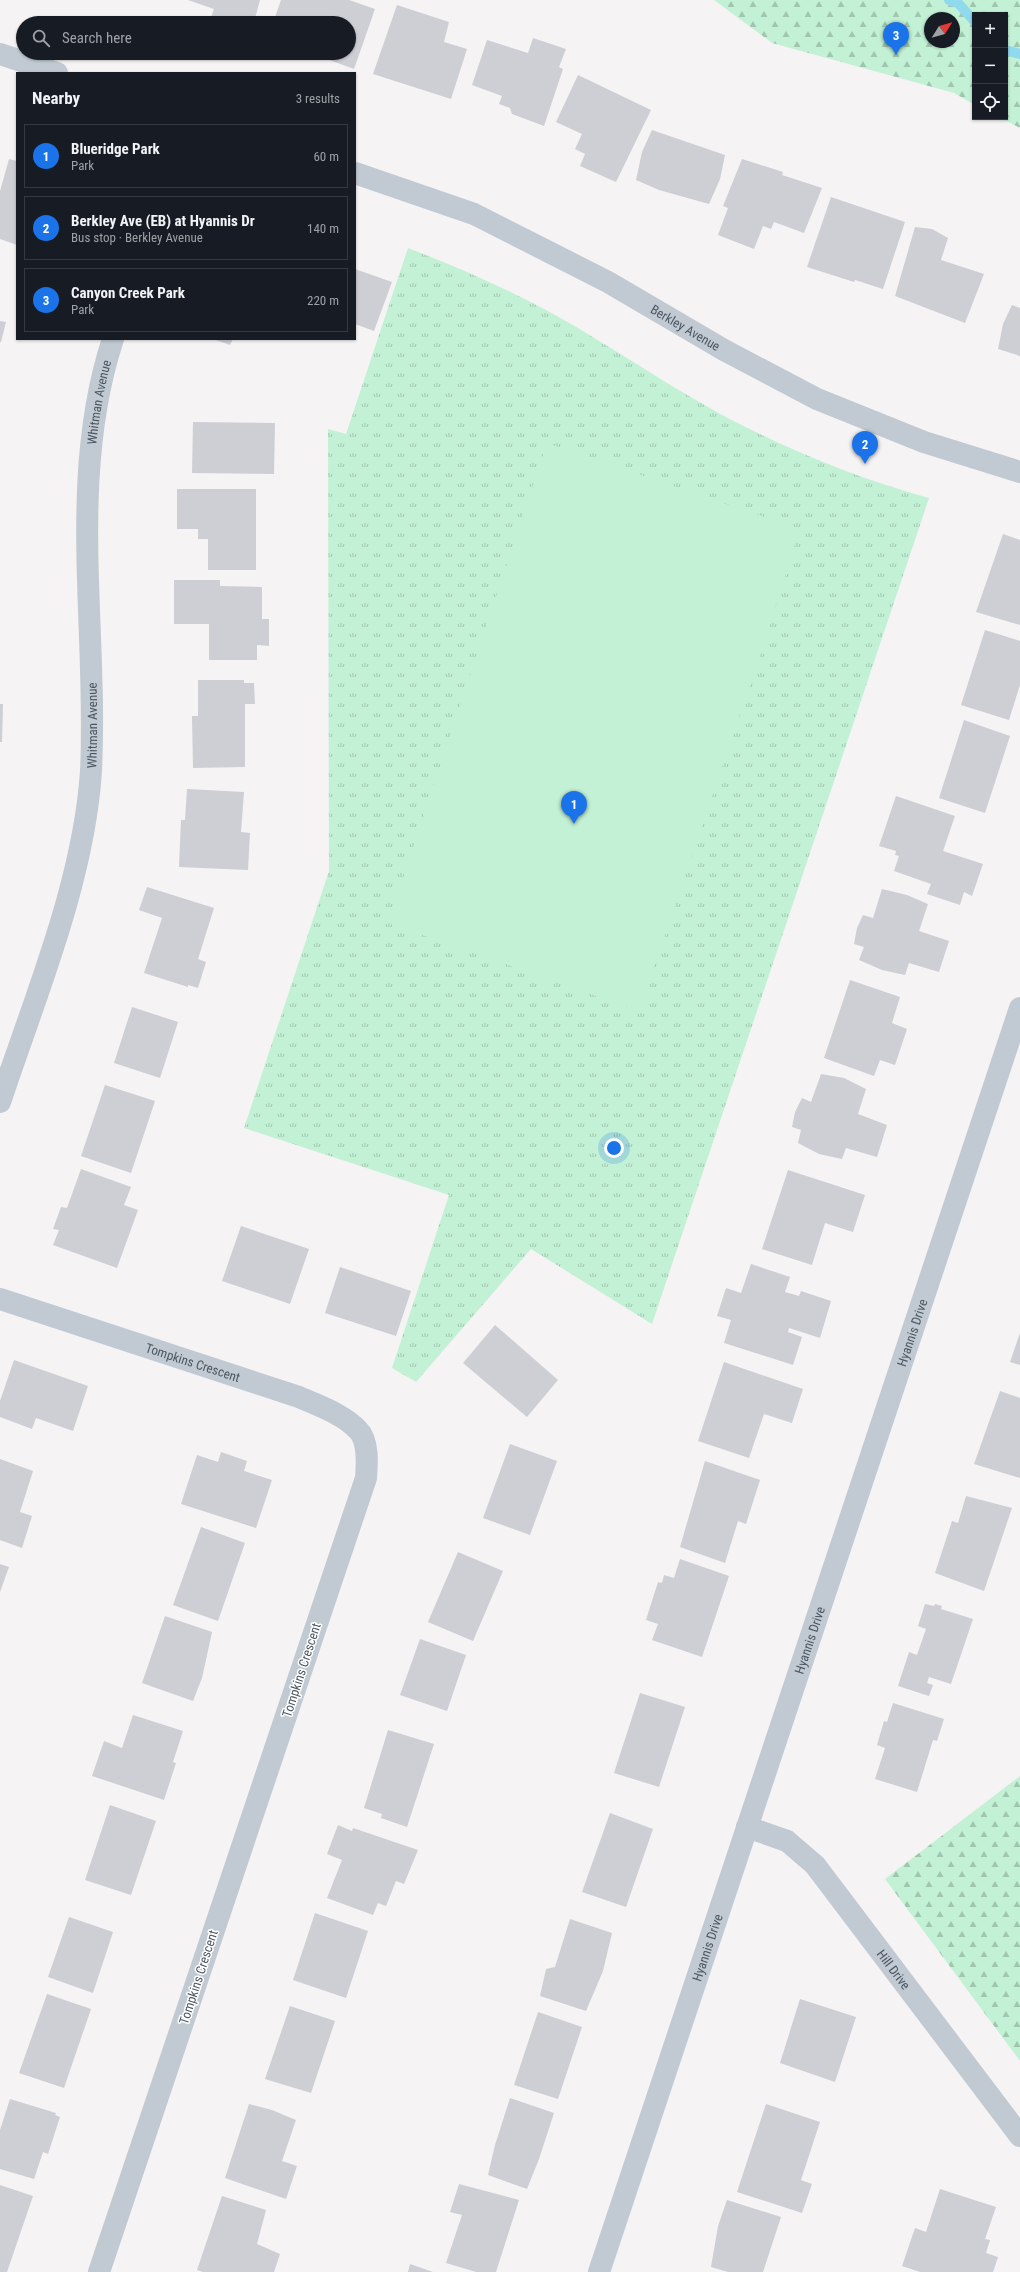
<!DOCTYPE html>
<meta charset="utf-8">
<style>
:root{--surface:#171b24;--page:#242831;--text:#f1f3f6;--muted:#9ea1a6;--line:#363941;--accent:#1a73e8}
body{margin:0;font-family:"Roboto Condensed",sans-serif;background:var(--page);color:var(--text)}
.controls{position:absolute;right:12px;top:12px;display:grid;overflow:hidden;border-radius:0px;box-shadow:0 1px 3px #0004}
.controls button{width:36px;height:36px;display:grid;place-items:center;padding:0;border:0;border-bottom:1px solid var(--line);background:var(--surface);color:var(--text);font:20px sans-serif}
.compass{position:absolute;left:924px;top:12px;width:36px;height:36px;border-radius:50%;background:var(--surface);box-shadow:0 1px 3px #0004;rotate:53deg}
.you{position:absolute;left:614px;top:1148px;width:14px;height:14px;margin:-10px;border:3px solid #fff;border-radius:50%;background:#1a73e8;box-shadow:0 0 0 6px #1a73e833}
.badge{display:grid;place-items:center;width:26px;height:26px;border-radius:50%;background:var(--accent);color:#fff;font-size:13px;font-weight:700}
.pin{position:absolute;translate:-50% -33px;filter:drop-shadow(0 1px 2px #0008)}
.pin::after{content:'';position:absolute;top:21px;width:14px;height:12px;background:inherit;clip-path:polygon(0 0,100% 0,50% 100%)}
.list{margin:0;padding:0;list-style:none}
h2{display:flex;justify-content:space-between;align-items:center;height:52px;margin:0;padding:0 16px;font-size:17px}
h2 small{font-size:13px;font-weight:400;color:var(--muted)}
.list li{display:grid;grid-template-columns:26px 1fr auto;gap:12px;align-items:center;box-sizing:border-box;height:64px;margin:0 8px 8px;padding:0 8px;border:1px solid var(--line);border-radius:0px}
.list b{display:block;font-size:15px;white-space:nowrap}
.list p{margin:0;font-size:13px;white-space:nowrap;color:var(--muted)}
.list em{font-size:13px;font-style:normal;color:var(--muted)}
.icon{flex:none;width:22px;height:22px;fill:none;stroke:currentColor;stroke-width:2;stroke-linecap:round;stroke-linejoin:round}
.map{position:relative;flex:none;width:1020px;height:2272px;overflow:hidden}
.search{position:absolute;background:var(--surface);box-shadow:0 1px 3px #0004;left:16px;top:16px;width:340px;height:44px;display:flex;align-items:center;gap:10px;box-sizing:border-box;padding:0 14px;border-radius:22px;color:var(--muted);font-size:15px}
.panel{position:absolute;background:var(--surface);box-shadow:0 1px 3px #0004;left:16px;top:72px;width:340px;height:268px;border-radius:0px}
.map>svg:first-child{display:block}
</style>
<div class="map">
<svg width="1020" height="2272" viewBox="0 0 1020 2272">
<defs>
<pattern id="grass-tufts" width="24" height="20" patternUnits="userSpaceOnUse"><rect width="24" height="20" fill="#c3f1d5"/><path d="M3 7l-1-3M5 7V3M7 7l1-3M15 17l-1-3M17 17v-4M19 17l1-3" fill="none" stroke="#a0c6b0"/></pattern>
<pattern id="forest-firs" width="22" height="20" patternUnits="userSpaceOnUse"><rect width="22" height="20" fill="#c3f1d5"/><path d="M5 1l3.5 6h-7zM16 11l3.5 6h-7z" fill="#a0c6b0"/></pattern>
</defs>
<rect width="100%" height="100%" fill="#f5f3f3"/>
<!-- grass -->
<path fill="url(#grass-tufts)" d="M408,248C455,266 501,286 546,310C618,349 685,399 760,434C814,460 871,482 929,498L652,1324L531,1249L416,1382L392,1368L449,1195L244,1128L329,871L328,429L346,434Z"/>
<!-- forest -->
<g fill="url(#forest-firs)" fill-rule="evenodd">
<path d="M714,0H1020V128L999,117H1005V15H975V105L954,93L772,43ZM930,18H954V42H930Z"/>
<path d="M1020,1776V2061L885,1879Z"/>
</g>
<!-- pitch -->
<path fill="#c3f1d5" d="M547,443L788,525L796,541L763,647L639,1011L388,923Z"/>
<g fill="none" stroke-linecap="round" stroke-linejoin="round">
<!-- stream -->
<g stroke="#90daee" stroke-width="10">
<path d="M949,0L958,3L975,22"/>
<path d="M1005,50L1020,54"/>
</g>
</g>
<!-- building -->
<g fill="#cdcfd5">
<path d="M188,0H260L254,22L250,21L249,23H209L214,9Z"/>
<path d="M281,0H349L375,9L354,69L324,58L326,53H349V23H273Z"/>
<path d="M397,5L449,22L444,42L467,49L451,99L373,74Z"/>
<path d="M533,38L566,49L559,67L563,69L544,126L512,114L510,108L499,104L502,96L472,85L487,40L528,53Z"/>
<path d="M578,75L651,110L616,182L580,166L585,154L575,149L582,134L556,122Z"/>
<path d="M652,130L725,155L720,179L709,204L659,190L636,180L642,152Z"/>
<path d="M9,159L17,161V245L0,239V191Z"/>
<path d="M742,159L783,172L782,175L822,188L804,233L774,222L771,229L763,226L754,249L718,235L728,208L723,206Z"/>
<path d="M831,197L905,222L883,289L855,280L854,282L807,267Z"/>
<path d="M915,227L932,229L948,238L941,260L984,274L965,323L895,296Z"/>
<path d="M355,269L392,282L374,331L355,324Z"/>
<path d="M1012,305L1020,308V356L998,349L1003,324Z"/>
<path d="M0,321L6,322L1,342H0Z"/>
<path d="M213,339H233L230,345Z"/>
<path d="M193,422L275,423L274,474L192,473Z"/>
<path d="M177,489H256V570H208V539H198V529H177Z"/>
<path d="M1003,534L1020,540V625L976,612Z"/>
<path d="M174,580H220V586L262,587V619H269V646L257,645V660H209V624H174Z"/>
<path d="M985,630L1020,641V685L1009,720L961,705Z"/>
<path d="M198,680H244V683H254L255,704H245V767L193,768L192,716H198Z"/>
<path d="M0,704H3L2,742H0Z"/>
<path d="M964,720L1010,736L985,813L939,798Z"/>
<path d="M187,789L244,792L241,832L250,833L248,870L179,867L181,820H185Z"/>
<path d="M896,796L955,816L943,851L983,864L972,896L964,892L960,905L927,894L931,884L894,871L899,856L895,855L896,851L879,846Z"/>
<path d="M147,887L214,908L198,959L206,962L198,988L188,985V987L144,973L162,918L139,910Z"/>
<path d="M882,889L907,895L928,904L919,931L949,941L939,972L909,963L905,975L882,970L859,960L864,947L854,944L857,928L863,915L873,918Z"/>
<path d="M850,980L900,997L892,1023L907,1029L895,1065L880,1060L874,1076L824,1058Z"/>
<path d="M132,1007L178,1022L160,1078L114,1063Z"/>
<path d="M821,1074L844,1078L866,1089L858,1114L887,1125L877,1157L846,1148L842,1159L819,1154L798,1143L801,1130L792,1127L795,1112L802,1098L811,1102Z"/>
<path d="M105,1085L155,1101L131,1173L81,1156Z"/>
<path d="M81,1169L131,1187L124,1205L138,1210L117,1268L53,1245L59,1230L53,1229L61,1207L67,1208Z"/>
<path d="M788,1170L865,1195L853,1232L825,1223L812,1265L762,1249Z"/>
<path d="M241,1226L309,1249L290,1304L222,1281Z"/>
<path d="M751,1264L790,1277L785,1292L799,1296L801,1291L831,1301L820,1338L789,1328L788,1332L802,1337L793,1365L724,1343L731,1320L717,1316L726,1288L741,1293Z"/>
<path d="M340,1267L411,1291L396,1336L325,1313Z"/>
<path d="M495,1325L558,1380L527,1417L463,1363Z"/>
<path d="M1020,1333V1365L1010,1362Z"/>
<path d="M14,1360L88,1386L73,1431L36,1418L32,1429L0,1417V1401Z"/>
<path d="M724,1362L803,1389L792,1423L764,1414L749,1458L698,1441Z"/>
<path d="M1000,1391L1020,1398V1478L974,1464Z"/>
<path d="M510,1444L557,1461L530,1535L483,1518Z"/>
<path d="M221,1452L247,1461L244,1471L272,1480L256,1528L181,1504L197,1455L218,1462Z"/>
<path d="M0,1459L33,1471L20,1512L32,1516L22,1548L0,1540Z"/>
<path d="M705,1461L760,1480L746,1524L738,1521L725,1563L680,1547Z"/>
<path d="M966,1496L1012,1508L984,1591L935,1573L952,1521L958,1523Z"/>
<path d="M201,1527L245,1543L218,1621L173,1605Z"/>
<path d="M458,1552L503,1571L473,1641L428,1622Z"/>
<path d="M680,1559L729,1576L702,1657L652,1640L658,1624L646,1620L658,1582L662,1583L664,1575L674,1578Z"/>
<path d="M0,1564L9,1567L0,1592Z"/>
<path d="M925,1604L934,1606L935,1604L942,1606L941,1609L973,1619L951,1684L929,1677L927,1683L933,1685L929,1696L898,1686L909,1652L917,1655L926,1629L918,1626Z"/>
<path d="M165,1616L212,1632L202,1678L193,1701L142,1683Z"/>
<path d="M420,1639L466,1655L447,1711L400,1695Z"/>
<path d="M640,1693L685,1707L659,1787L614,1773Z"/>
<path d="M893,1703L944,1719L937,1741L933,1740L917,1792L875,1779L885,1748L877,1745L884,1721L887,1722Z"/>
<path d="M133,1715L183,1731L173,1762L176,1763L164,1800L92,1776L104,1741L122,1748Z"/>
<path d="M388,1730L434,1744L407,1827L381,1818L382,1814L364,1808Z"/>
<path d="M110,1805L156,1821L131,1895L85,1880Z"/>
<path d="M610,1813L653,1829L626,1907L582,1892Z"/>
<path d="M338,1825L352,1831L353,1828L418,1850L404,1884L396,1881L386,1906L378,1903L373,1915L327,1898L342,1860L327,1854Z"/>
<path d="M315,1913L368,1931L346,1998L293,1980Z"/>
<path d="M69,1917L113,1932L93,1993L48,1977Z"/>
<path d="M570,1919L612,1933L603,1971L586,2011L540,1996L546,1969L555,1967Z"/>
<path d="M47,1994L91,2009L64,2088L19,2073Z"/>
<path d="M800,1999L856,2017L835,2082L780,2063Z"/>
<path d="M290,2006L335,2021L311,2093L265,2079Z"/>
<path d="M538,2012L582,2027L558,2099L514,2085Z"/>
<path d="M510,2098L554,2113L539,2159L527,2189L488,2175L495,2145Z"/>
<path d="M10,2099L56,2113L55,2115L60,2117L48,2154L43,2152L34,2179L0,2169V2130Z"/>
<path d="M249,2104L272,2110L296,2120L282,2161L297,2166L286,2199L225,2178Z"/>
<path d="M766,2104L820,2122L801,2180L812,2184L802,2213L737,2192Z"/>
<path d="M459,2184L519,2200L496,2272H476L446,2263L462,2215L450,2212Z"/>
<path d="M0,2185L33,2196L7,2272H0Z"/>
<path d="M940,2189L996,2207L985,2239L990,2240L986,2253L998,2257L993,2272H920L902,2266L915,2228L926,2232Z"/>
<path d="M222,2196L266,2210L257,2244L280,2254L274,2272H203L197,2270Z"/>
<path d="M727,2200L781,2217L763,2272H728L711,2267L718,2226Z"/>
<path d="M410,2264L433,2272H408Z"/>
</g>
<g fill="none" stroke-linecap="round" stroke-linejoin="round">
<!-- minor -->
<g stroke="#c1cad2" stroke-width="22">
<path d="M0,54L57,73"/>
<path id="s1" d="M355,173L474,214L608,282L724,350L817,399L924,442L1020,472"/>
<path id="s2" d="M0,1102C35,997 84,881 91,771C98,628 67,478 113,339"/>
<path id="s3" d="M0,1299L299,1397C319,1406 343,1414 358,1430C369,1441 367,1465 366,1478L99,2272"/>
<path id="s4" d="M747,1827L787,1841L815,1865L1020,2136"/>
<path id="s5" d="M599,2272L1020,1008"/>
</g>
</g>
<g text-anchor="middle" stroke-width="3" stroke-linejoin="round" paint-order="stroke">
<!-- street labels -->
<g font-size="13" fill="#4a5661" stroke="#fff">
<text dy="5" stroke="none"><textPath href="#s1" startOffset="366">Berkley Avenue</textPath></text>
<text dy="5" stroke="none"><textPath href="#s2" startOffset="714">Whitman Avenue</textPath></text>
<text dy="5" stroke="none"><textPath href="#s2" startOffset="390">Whitman Avenue</textPath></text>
<text dy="5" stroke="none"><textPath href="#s5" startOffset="990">Hyannis Drive</textPath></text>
<text dy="5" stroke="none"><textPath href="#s3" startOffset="203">Tompkins Crescent</textPath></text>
<text dy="5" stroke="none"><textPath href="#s5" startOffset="666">Hyannis Drive</textPath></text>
<text transform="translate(301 1670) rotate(-72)" y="5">Tompkins Crescent</text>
<text dy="5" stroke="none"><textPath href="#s5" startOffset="342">Hyannis Drive</textPath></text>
<text dy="5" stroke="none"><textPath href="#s4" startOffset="210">Hill Drive</textPath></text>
<text transform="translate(198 1977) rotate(-72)" y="5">Tompkins Crescent</text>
</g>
</g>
</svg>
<div class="controls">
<button>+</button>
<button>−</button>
<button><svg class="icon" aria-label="locate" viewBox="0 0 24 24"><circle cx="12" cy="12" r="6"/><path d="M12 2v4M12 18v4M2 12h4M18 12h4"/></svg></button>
</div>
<svg class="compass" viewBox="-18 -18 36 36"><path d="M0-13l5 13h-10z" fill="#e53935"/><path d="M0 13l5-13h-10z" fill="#9ea1a6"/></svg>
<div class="you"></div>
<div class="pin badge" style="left:574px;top:824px">1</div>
<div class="pin badge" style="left:865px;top:464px">2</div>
<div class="pin badge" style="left:896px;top:55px">3</div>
<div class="search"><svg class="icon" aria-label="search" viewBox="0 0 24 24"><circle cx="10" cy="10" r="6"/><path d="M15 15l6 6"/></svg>Search here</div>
<section class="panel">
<h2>Nearby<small>3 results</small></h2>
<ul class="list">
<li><span class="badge">1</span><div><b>Blueridge Park</b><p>Park</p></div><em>60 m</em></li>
<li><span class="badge">2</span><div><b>Berkley Ave (EB) at Hyannis Dr</b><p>Bus stop · Berkley Avenue</p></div><em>140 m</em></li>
<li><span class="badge">3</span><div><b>Canyon Creek Park</b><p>Park</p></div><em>220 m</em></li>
</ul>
</section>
</div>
